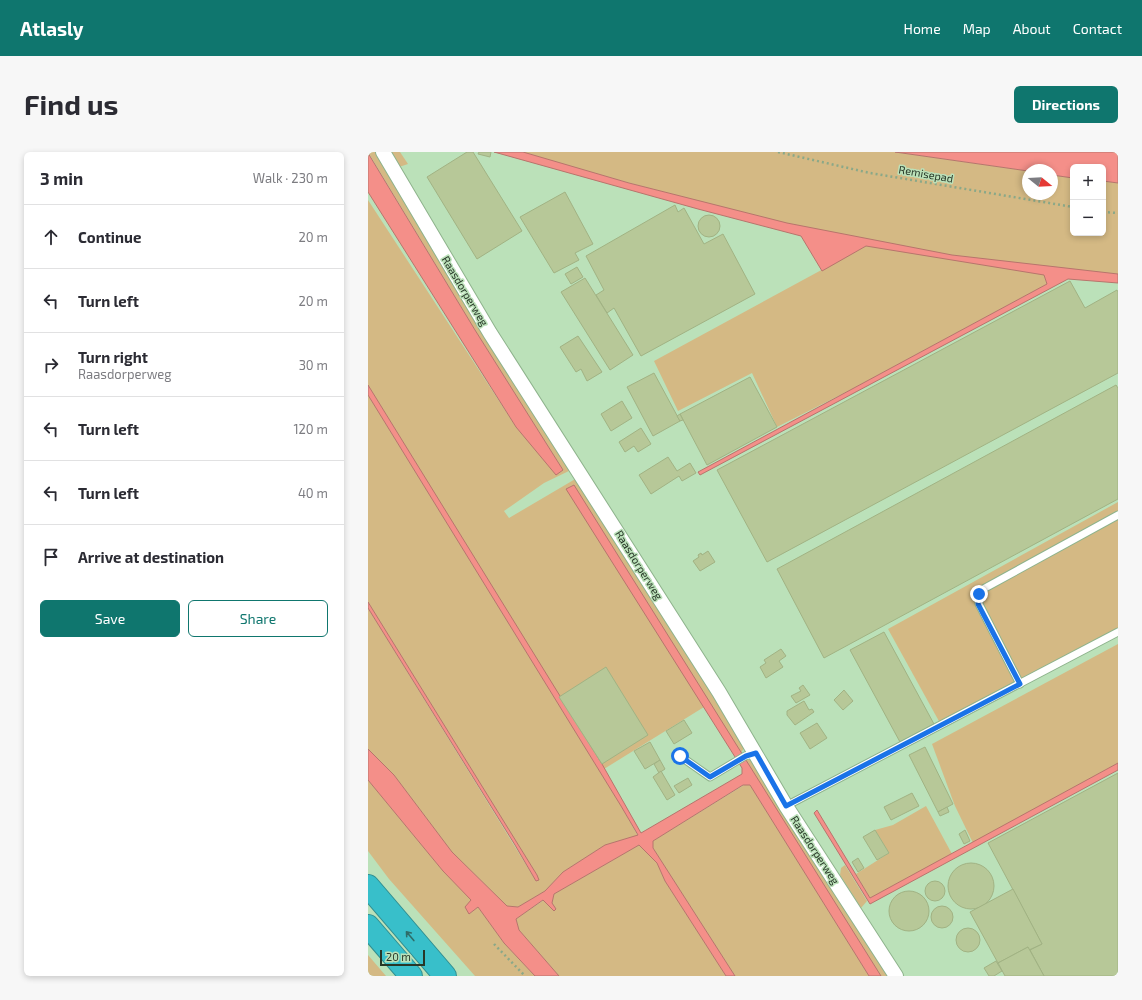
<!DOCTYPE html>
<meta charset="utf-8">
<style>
:root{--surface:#fff;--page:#f7f7f7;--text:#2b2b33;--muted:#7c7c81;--line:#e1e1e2;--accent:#0f766e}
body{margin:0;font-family:"Exo 2",sans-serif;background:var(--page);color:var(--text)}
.controls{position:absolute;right:12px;top:12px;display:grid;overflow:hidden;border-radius:6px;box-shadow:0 2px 6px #0003}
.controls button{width:36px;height:36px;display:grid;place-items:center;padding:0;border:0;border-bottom:1px solid var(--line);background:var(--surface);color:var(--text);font:20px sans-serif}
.compass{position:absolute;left:654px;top:12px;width:36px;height:36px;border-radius:50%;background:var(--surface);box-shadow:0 2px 6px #0003;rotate:108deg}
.scale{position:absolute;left:12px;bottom:10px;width:45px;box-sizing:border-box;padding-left:4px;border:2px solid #283728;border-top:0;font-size:11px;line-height:14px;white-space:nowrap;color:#283728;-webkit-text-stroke:3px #bbe1b9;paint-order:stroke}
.stop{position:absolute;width:12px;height:12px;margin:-9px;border:3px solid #1a73e8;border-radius:50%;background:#fff}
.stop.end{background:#1a73e8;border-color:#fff;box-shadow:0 1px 4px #0008}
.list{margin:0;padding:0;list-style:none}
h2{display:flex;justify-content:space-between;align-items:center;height:52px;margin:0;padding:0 16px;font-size:17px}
h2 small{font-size:13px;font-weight:400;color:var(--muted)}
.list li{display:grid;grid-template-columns:26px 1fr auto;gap:12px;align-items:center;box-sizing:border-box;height:64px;padding:0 16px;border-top:1px solid var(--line)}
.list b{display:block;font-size:15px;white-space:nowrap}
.list p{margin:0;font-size:13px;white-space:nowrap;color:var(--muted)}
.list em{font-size:13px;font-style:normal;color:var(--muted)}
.actions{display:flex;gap:8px;padding:12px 16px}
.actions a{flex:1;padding:9px 0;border:1px solid var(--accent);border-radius:6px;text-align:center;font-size:14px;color:var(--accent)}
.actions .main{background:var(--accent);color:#fff}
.icon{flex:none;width:22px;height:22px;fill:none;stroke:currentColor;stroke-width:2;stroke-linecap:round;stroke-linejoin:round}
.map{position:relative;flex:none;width:750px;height:824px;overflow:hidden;border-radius:6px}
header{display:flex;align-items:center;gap:24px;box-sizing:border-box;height:56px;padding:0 20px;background:var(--accent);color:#fff}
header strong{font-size:19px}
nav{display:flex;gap:22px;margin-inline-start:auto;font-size:14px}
.intro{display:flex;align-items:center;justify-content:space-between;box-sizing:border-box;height:96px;padding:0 24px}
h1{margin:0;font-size:28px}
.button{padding:10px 18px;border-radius:6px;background:var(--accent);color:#fff;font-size:14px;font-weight:700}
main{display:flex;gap:24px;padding:0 24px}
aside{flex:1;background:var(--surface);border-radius:6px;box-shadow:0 2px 6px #0003}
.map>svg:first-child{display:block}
</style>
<header>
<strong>Atlasly</strong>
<nav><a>Home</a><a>Map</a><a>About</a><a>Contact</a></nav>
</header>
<div class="intro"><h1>Find us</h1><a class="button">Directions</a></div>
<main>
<aside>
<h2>3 min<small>Walk · 230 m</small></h2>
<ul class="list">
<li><svg class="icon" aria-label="ahead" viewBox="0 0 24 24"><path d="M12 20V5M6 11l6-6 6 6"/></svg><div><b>Continue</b></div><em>20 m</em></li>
<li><svg class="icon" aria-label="left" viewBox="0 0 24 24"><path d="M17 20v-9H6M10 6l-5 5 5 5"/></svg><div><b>Turn left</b></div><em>20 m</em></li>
<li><svg class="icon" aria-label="right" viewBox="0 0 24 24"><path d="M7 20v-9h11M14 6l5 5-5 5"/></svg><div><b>Turn right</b><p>Raasdorperweg</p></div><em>30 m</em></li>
<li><svg class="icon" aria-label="left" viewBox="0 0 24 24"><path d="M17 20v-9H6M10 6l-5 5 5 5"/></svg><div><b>Turn left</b></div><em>120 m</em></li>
<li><svg class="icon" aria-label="left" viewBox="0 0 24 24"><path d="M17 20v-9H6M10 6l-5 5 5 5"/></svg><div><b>Turn left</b></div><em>40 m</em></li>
<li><svg class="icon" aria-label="arrive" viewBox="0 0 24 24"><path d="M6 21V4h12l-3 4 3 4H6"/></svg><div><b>Arrive at destination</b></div></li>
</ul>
<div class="actions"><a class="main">Save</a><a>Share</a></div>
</aside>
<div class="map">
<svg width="750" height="824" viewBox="0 0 750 824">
<rect width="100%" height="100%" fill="#bbe1b9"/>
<!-- green -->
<g fill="#d4b984">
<path d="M0,0H9L205,317L176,331L136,359L141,366L209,326L377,594L373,601L206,334L199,337L336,555L236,617L0,233V48L148,275L161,290L195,318L107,178Z"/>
<path d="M21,0H32L40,12L31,15Z"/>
<path d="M147,0H527L660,19V42H684V23L705,26V81H735V29L750,31V123H676L679,132L484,237L409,275L384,221L310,259L286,209L505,90L439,79Z"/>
<path d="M0,243L253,654L270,684L237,693L195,720L177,739L150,755L139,754L84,700L26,623L0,597V456L168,729L169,723L0,450Z"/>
<path d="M750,350V476L572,571L520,477Z"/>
<path d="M750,492V611L605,691L587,654L564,592Z"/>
<path d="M377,608H386L520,824H513Z"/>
<path d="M0,628L75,719L104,748L101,762L110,755L136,791L167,824H107L21,727L0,699Z"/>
<path d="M376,633H382L501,824H367L285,696V689Z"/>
<path d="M558,654L584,702L502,746L488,722L521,701L507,678L525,673Z"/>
<path d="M271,693L289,711L297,729L358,824H191L151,778L148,767L176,748L186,759L188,757L184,751L186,742Z"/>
<path d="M477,713L499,749L493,756L472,723L473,716Z"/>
<path d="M0,803L18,824H0Z"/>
</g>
<!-- water -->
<g fill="#f48f89" stroke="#b7756c">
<path d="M126,0H155L261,31L419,71L584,103L750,122V131L700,127L332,323L330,320L679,132L676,123L498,94L454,119L433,84L330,57Z"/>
<path d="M527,0H750V31L735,29V15H705V26L684,23V18L660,19Z"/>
<path d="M0,1L107,178L195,318L188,323L148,275L0,40Z"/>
<path d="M0,233L234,612L273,681L374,622V616L198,337L206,333L513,824H501L382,633H375L285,689V696L367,824H358L297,729L289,711L271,693L186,742L184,751L188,757L186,759L175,748L148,767L151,778L191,824H167L136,791L110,755L101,762L97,755L103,748L75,719L0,628V597L26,623L84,700L139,754L150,755L177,739L195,720L237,693L270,683L253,654L0,243Z"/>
<path d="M0,450L169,723L171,728L168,729L147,693L0,456Z"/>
<path d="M750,611V618L502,752L446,661L449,658L502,746Z"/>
</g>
<!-- building -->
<g fill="#b7c898" stroke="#a1b283">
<path d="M99,0H105L154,79L109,107L59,25Z"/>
<path d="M111,0H123L122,5L110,2Z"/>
<path d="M197,40L225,92L207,101L211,108L186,121L152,65Z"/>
<path d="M307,53L310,60L316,56L336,92L355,82L387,142L273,204L246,156L239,161L228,143L236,138L218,104Z"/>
<circle cx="341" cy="74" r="11"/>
<path d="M209,115L215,125L203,132L197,122Z"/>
<path d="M217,126L265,203L242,218L193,140Z"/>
<path d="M702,129L717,156L749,138L750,140V221L399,410L349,318Z"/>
<path d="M210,184L234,220L219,229L213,217L208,220L192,195Z"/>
<path d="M286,221L312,269L285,284L259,235Z"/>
<path d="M382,225L409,275L339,313L312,262Z"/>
<path d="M748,233L750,236V347L456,506L409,417Z"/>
<path d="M254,249L264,266L243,279L233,262Z"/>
<path d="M312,262L315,268L312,269L309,264Z"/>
<path d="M273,276L283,292L270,300L266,294L257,300L251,290Z"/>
<path d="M300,305L309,319L322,311L328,321L314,329L311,324L283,342L271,323Z"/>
<path d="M340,399L347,410L332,419L325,409L331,405L330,403L333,401L334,403Z"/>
<path d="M516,480L566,572L532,590L482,498Z"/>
<path d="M413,497L418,504L411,509L415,515L398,526L392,515L398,511L396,508Z"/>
<path d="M238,515L280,583L234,612L191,545Z"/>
<path d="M435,533L442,543L428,551L423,544L433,539L431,536Z"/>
<path d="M476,538L485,549L475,558L466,548Z"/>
<path d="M436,549L441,558L444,557L446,560L427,573L419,563V559Z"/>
<path d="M316,568L324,581L306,592L298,579Z"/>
<path d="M449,571L459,586L442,597L432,581Z"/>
<path d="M282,590L292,608L277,617L266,599Z"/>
<path d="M557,595L585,652L570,660L541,603Z"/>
<path d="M292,608L297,617L291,621L286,612Z"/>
<path d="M293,619L307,643L299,648L285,625Z"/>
<path d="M750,621V824H676L662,798L674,792L620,691Z"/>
<path d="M320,626L324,633L311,641L306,634Z"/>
<path d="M544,641L551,654L523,668L516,655Z"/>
<path d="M579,655L581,660L572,664L570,660Z"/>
<path d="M507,678L521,701L509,708L495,685Z"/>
<path d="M597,678L602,689L596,692L591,682Z"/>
<path d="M490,706L496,716L490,720L484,710Z"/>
<circle cx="603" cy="734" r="23"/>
<circle cx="567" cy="739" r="10"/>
<path d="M645,737L674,792L661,798L660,795L630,811L602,760Z"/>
<circle cx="541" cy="759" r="20"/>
<circle cx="574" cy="765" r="11"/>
<circle cx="600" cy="788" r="12"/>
<path d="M660,795L676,824H637L630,811Z"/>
<path d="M628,809L634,819L626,824H621L616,816Z"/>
</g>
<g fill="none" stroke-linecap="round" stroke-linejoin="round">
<defs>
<g id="service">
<path d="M652,532L611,452V442L617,436L750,363"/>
<path d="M312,604L342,625L377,604L388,601"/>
<path d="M418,654L750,480"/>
</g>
<path id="minor" d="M15,0L122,181L351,540L418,654L528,824"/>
<g id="motorway">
<path d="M0,734L77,824"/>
<path d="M0,774L43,824"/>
</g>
</defs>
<!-- service casing -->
<use href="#service" stroke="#8eb38c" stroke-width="9"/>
<!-- minor casing -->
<use href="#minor" stroke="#8eb38c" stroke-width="16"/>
<!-- motorway casing -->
<use href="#motorway" stroke="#328f91" stroke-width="24"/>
<!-- path -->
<g stroke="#8aa888" stroke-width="2.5" stroke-dasharray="2 3" stroke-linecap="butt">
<path d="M410,0L502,21L705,55"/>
<path d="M735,60L750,61"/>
<path d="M126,792L157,824"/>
</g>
<!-- service -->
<use href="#service" stroke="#fff" stroke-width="7"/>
<!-- minor -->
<use href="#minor" stroke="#fff" stroke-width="14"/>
<!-- motorway -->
<use href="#motorway" stroke="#38bfca" stroke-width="22"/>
</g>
<!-- one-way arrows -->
<defs><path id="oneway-shaft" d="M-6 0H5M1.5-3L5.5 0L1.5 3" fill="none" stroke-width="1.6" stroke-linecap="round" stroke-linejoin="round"/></defs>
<use stroke="#2e6d69" href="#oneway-shaft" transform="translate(42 784) rotate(-130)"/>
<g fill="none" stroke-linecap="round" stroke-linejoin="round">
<!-- route -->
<path stroke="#1a73e8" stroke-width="5" d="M312,604L342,625L378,604L388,601L418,654L652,532L610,452L611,442"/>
</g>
<g text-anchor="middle" stroke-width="3" stroke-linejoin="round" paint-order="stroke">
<!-- street labels -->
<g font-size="11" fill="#283728" stroke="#bbe1b9">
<text transform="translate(558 22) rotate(10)" y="4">Remisepad</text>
<text transform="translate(97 139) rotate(59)" y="4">Raasdorperweg</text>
<text transform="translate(271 413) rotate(58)" y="4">Raasdorperweg</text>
<text transform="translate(447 698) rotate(57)" y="4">Raasdorperweg</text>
</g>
</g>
</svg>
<div class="controls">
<button>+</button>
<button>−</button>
</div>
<svg class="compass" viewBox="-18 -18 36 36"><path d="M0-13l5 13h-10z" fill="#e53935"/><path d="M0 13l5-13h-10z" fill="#7c7c81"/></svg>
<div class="scale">20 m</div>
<div class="stop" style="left:312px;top:604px"></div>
<div class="stop end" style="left:611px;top:442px"></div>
</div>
</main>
